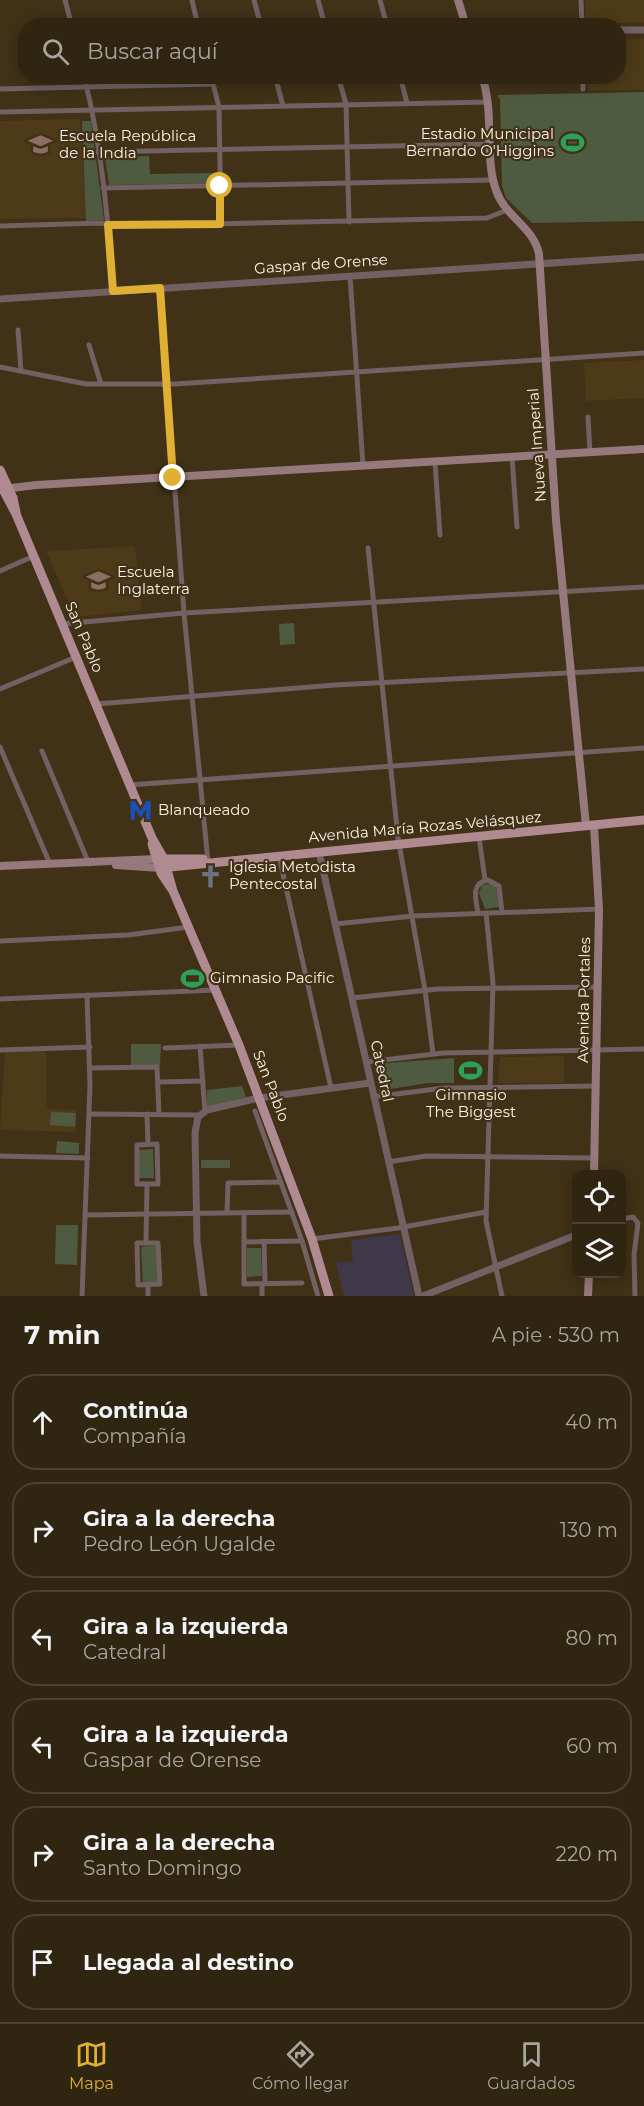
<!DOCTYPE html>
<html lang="es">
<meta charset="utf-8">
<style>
:root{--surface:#302511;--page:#3c311f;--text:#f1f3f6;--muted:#a8a59f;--line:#4b4231;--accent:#dfb034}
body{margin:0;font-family:Montserrat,sans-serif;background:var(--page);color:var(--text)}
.controls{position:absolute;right:18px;bottom:18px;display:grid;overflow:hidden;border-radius:12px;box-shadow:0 3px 15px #0003}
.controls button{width:54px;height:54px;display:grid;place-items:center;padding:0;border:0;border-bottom:2px solid var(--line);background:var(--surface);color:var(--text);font:30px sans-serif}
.stop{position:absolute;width:18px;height:18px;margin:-14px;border:4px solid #dfb034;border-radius:50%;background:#fff}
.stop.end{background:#dfb034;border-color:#fff;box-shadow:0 2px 6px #0008}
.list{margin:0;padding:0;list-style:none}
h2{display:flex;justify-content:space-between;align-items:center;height:78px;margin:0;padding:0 24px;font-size:26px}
h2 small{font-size:20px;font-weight:400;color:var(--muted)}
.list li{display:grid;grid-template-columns:39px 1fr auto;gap:18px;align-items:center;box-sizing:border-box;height:96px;margin:0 12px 12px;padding:0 12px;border:2px solid var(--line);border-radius:24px}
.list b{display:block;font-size:22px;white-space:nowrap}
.list p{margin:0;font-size:20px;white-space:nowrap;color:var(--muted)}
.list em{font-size:20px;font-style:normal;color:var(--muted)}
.icon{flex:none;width:33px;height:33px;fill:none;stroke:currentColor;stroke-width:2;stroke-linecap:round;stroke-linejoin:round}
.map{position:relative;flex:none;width:644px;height:1296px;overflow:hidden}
.search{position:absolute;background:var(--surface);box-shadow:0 3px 15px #0003;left:18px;right:18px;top:18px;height:66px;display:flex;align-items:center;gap:15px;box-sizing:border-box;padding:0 21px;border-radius:24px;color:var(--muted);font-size:22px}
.sheet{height:726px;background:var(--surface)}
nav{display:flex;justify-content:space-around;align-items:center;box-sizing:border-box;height:84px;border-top:2px solid var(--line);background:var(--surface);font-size:16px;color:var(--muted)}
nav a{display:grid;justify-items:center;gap:3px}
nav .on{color:var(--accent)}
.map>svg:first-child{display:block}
</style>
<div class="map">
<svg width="644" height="1296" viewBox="0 0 644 1296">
<rect width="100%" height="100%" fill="#403117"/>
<!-- commercial -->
<path fill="#3f3848" d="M398,1234L400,1235L414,1296H344L336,1263L353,1261L351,1240Z"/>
<!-- built -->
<g fill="#4d3a19">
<path d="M586,0H644V22L586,24Z"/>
<path d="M619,39H644V90L588,91V77L618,76Z"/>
<path d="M80,119L86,218L0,219V121Z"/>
<path d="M644,360V398L586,401L584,363Z"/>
<path d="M135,546L142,610L75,617L46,551Z"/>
<path d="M46,1051L47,1109L76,1110V1132L0,1130L5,1052Z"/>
<path d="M564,1056V1083H499L498,1081L500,1057Z"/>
</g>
<!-- green -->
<g fill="#4f5b41">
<path d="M644,92V221L532,223L506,198L502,186L500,99L497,95Z"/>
<path d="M82,121H91L104,220L86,221Z"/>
<path d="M149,156L150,174L214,173L215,183L109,185L105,157Z"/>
<path d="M294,623L295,644L280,645L279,624Z"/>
<path d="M492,883L497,889L499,907L485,909L479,893L482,885Z"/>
<path d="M131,1044H161L160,1066H131Z"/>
<path d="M454,1058V1083H427L379,1091L375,1064Z"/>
<path d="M242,1086L246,1097L207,1107V1090Z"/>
<path d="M51,1112L76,1113L75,1127L50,1125Z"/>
<path d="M57,1141L79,1143V1154L56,1153Z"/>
<path d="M153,1149L154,1178H139V1150Z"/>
<rect x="201" y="1160" width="29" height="8"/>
<path d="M56,1225H78L77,1265L55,1264Z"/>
<path d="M158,1245L160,1282L143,1284L141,1247Z"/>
<path d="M261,1248L262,1276L247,1277V1248Z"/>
</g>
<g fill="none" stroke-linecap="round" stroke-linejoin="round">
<!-- minor -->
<g stroke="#726063" stroke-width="5">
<path d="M65,0L72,26"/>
<path d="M192,0L198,26"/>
<path d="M254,0L261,26"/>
<path d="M318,0L325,26"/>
<path d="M380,0L387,26"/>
<path d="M581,0L582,26"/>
<path d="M84,76C102,147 108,219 113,291"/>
<path d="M211,76L219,107L221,224"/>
<path d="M275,76L283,106"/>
<path d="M338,76L346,104L349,222"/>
<path d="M400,76L407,103"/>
<path d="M583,76V89"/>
<path d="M0,89L213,84"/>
<path d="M0,112L489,102"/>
<path d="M98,152L492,144"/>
<path d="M103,188L493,180"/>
<path d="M0,226L101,223L115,226L487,218L507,210"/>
<path d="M350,276L363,466"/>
<path d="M160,288L184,613L208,862"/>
<path d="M18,330L21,371"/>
<path d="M89,345L101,384"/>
<path d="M0,367L86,384H175L644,353"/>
<path d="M588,417L590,452"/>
<path d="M512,457L517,527"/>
<path d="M435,462L440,535"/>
<path d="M368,548L398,838L425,990L433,1054"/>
<path d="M0,571L34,556"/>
<path d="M62,624L184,613L644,587"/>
<path d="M0,689L76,657"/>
<path d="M96,704L335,685L644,669"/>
<path d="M0,747L50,864"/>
<path d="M42,751L89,864"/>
<path d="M129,785L644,748"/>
<path d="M479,837L485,880"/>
<path d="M279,856L331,1088"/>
<path d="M478,913C476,900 470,883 488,880L499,886L502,912"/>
<path d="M486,913L493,983L486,1221L502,1296"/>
<path d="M335,924L413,916L599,909"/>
<path d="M0,941L128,935L189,927"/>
<path d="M352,998L438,989L598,987"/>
<path d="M0,999L216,990"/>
<path d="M200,1046L205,1112"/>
<path d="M165,1048L239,1045"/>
<path d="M0,1050L90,1047"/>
<path d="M366,1062L443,1053L644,1049"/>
<path d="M90,1068L157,1067L159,1114"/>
<path d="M159,1082L203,1081"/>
<path d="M373,1097L444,1088L596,1086"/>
<path d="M255,1111L302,1241L318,1296"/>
<path d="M90,1114L200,1115"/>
<path d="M147,1114L148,1144"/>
<path d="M157,1144L158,1184H137V1145Z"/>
<path d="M0,1156L88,1158"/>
<path d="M388,1162L426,1156L594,1158"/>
<path d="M227,1213L228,1183L281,1182"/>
<path d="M244,1213V1284L302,1283"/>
<path d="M85,1215L292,1212"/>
<path d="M622,1219L633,1217L638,1223L634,1255L635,1296"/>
<path d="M312,1239L398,1228L486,1212"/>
<path d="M264,1241L265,1283"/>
<path d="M244,1242L302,1241"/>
<path d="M137,1243H158L160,1284L138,1285Z"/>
<path d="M146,1243L147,1184"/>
<path d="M148,1284V1296"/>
<path d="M262,1284V1296"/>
<path d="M82,1296L90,1085L87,995"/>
</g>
<!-- tertiary -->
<g stroke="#726063" stroke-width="7">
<path d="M618,30H644"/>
<path d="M0,299L644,257"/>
<path d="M319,852L419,1296"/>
<path d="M204,1296L197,1242L195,1133L198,1117L207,1110L259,1098L370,1083"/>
<path d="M423,1296L576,1235"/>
</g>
<!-- secondary -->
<g stroke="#95797d" stroke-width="8">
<path d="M458,0L466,26"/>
<path d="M482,76C495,115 484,157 496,190C504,216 534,227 539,254L556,520L586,826"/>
<path d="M4,489L36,485L644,449"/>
<path d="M116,865L160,868"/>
<path d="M0,866L156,859"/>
<path d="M594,1174L599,909L594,826"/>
<path d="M588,1296L589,1274"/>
</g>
<!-- primary -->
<g stroke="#af8b91" stroke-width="9">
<path d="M0,470L13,498L16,512"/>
<path d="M0,484L16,514L152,838L164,859L173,891L239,1045L312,1239L329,1296"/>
<path d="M152,844L161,873L171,888"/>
<path d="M160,859H203"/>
<path d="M160,868L644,820"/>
</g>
</g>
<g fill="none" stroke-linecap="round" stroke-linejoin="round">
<!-- route -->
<path stroke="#dfb034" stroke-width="8" d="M173,478L160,288L113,291L108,225L220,224V186"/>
</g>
<!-- icons -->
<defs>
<symbol id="stadium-bare" viewBox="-9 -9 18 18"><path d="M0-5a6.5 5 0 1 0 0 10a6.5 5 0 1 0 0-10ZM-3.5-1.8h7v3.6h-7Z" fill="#2e9e5b" stroke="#403117" stroke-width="2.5" paint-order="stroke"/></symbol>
<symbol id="school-bare" viewBox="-9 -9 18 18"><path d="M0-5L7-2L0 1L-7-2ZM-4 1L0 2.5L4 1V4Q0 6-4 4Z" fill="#8d6e63" stroke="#403117" stroke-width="2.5" paint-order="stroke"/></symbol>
<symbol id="metro-bare" viewBox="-9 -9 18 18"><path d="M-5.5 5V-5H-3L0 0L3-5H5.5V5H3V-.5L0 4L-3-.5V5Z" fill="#1a4fb4" stroke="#403117" stroke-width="2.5" paint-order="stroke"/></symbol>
<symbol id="church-bare" viewBox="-9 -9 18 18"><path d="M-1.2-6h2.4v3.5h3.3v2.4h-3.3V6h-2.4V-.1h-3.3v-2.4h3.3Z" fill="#6b7280" stroke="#403117" stroke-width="2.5" paint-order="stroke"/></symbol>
</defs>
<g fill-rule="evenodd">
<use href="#stadium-bare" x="556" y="126" width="33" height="33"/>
<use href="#school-bare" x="24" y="128" width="33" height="33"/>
<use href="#school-bare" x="82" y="564" width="33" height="33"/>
<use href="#metro-bare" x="124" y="794" width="33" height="33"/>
<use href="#church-bare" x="194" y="860" width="33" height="33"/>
<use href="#stadium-bare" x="176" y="962" width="33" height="33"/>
<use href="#stadium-bare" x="454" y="1054" width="33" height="33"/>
</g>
<g text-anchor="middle" stroke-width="4.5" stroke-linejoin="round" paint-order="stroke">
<!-- poi labels -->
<g font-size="15" fill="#fcf2e3" stroke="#403117" text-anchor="start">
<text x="554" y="139" text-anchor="end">Estadio Municipal<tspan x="554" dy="17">Bernardo O'Higgins</tspan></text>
<text x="59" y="141">Escuela República<tspan x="59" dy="17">de la India</tspan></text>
<text x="117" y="577">Escuela<tspan x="117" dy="17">Inglaterra</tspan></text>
<text x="158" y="815">Blanqueado</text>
<text x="229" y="872">Iglesia Metodista<tspan x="229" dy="17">Pentecostal</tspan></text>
<text x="210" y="983">Gimnasio Pacific</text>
<text x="471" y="1100" text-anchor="middle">Gimnasio<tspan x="471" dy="17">The Biggest</tspan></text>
</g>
<!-- street labels -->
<g font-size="15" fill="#fcf2e3" stroke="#403117">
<text transform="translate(321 264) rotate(-4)" y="5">Gaspar de Orense</text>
<text transform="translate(537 445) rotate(-94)" y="5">Nueva Imperial</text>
<text transform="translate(84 637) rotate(67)" y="5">San Pablo</text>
<text transform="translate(425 827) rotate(-5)" y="5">Avenida María Rozas Velásquez</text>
<text transform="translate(584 1000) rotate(-89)" y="5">Avenida Portales</text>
<text transform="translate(382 1071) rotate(78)" y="5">Catedral</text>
<text transform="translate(271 1086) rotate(69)" y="5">San Pablo</text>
</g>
</g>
</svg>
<div class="controls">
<button><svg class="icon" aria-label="locate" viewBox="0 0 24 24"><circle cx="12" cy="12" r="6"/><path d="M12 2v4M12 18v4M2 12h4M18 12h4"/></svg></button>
<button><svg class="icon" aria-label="layers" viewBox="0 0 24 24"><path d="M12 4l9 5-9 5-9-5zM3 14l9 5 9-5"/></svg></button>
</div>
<div class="stop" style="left:220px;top:186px"></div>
<div class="stop end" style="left:173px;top:478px"></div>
<div class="search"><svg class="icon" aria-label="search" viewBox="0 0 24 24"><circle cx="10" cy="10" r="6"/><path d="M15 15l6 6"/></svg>Buscar aquí</div>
</div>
<section class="sheet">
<h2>7 min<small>A pie · 530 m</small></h2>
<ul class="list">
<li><svg class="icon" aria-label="ahead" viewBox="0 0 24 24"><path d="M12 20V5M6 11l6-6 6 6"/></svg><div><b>Continúa</b><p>Compañía</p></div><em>40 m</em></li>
<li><svg class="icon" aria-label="right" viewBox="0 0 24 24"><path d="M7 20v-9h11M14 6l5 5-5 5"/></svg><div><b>Gira a la derecha</b><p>Pedro León Ugalde</p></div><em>130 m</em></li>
<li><svg class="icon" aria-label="left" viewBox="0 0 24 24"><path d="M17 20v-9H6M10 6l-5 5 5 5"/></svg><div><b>Gira a la izquierda</b><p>Catedral</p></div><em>80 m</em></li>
<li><svg class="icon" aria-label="left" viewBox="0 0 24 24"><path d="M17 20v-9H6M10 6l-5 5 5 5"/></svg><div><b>Gira a la izquierda</b><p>Gaspar de Orense</p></div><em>60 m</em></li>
<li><svg class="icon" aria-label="right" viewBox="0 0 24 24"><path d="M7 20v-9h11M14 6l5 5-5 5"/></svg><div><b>Gira a la derecha</b><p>Santo Domingo</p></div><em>220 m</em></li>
<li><svg class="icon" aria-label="arrive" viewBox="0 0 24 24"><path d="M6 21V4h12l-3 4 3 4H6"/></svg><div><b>Llegada al destino</b></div></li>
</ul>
</section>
<nav>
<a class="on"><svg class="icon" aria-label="map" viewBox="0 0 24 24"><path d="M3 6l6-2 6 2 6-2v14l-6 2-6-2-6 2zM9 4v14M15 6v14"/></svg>Mapa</a>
<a><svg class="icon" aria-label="directions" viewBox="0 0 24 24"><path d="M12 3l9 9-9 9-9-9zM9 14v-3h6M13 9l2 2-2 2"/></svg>Cómo llegar</a>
<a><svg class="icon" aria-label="saved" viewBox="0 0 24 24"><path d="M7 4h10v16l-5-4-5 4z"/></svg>Guardados</a>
</nav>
